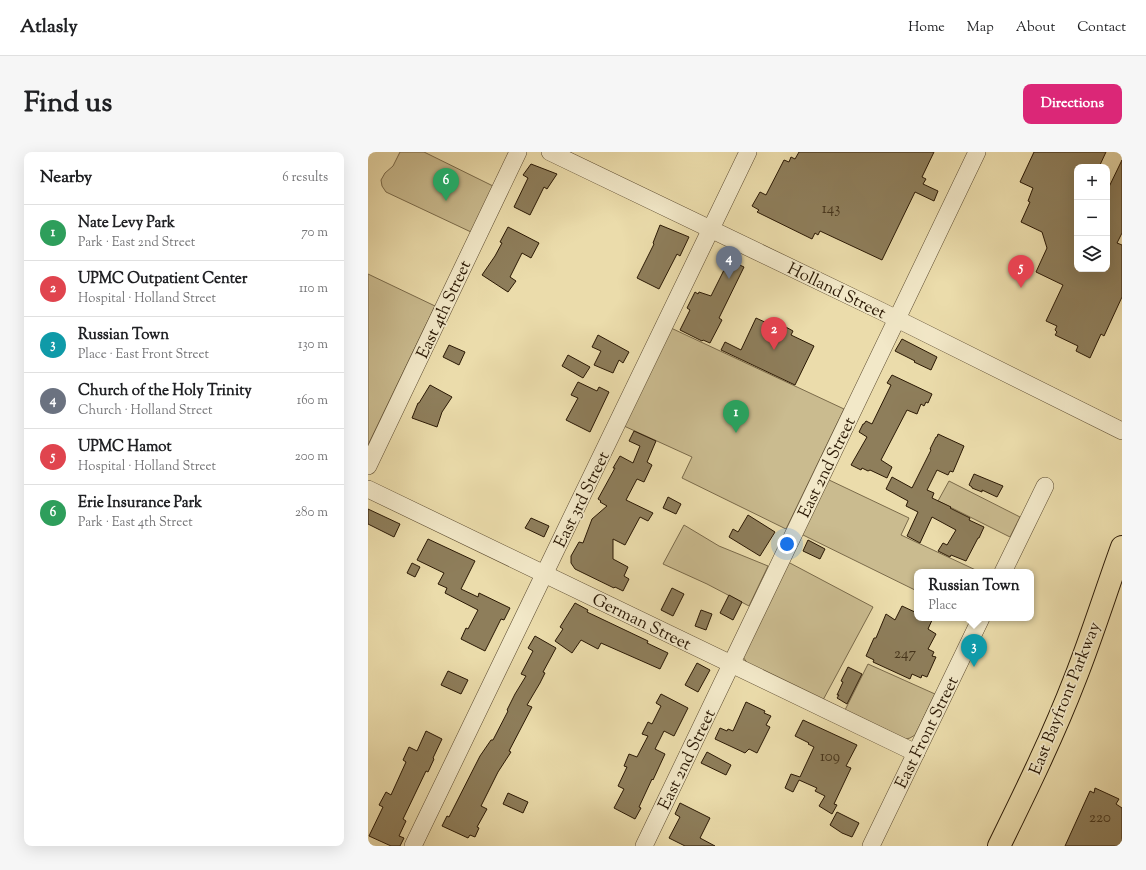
<!DOCTYPE html>
<meta charset="utf-8">
<style>
:root{--surface:#fff;--page:#f6f6f6;--text:#202124;--muted:#757577;--line:#e0e0e0;--accent:#db2777}
body{margin:0;font-family:"Sorts Mill Goudy",serif;background:var(--page);color:var(--text)}
.controls{position:absolute;right:12px;top:12px;display:grid;overflow:hidden;border-radius:8px;box-shadow:0 4px 16px #0002}
.controls button{width:36px;height:36px;display:grid;place-items:center;padding:0;border:0;border-bottom:1px solid var(--line);background:var(--surface);color:var(--text);font:20px sans-serif}
.you{position:absolute;left:419px;top:392px;width:14px;height:14px;margin:-10px;border:3px solid #fff;border-radius:50%;background:#1a73e8;box-shadow:0 0 0 6px #1a73e833}
.badge{display:grid;place-items:center;width:26px;height:26px;border-radius:50%;background:var(--accent);color:#fff;font-size:13px;font-weight:700}
.pin{position:absolute;translate:-50% -33px;filter:drop-shadow(0 1px 2px #0008)}
.pin::after{content:'';position:absolute;top:21px;width:14px;height:12px;background:inherit;clip-path:polygon(0 0,100% 0,50% 100%)}
.popup{position:absolute;left:546px;top:417px;width:120px;height:52px;box-sizing:border-box;display:grid;place-content:center;border-radius:8px;background:var(--surface);filter:drop-shadow(0 1px 3px #0005);font-size:13px;white-space:nowrap;color:var(--muted)}
.popup b{font-size:15px;color:var(--text)}
.popup::after{content:'';position:absolute;left:50%;top:100%;margin-left:-8px;border:8px solid transparent;border-top-color:var(--surface)}
.list{margin:0;padding:0;list-style:none}
h2{display:flex;justify-content:space-between;align-items:center;height:52px;margin:0;padding:0 16px;font-size:17px}
h2 small{font-size:13px;font-weight:400;color:var(--muted)}
.list li{display:grid;grid-template-columns:26px 1fr auto;gap:12px;align-items:center;box-sizing:border-box;height:56px;padding:0 16px;border-top:1px solid var(--line)}
.list b{display:block;font-size:15px;white-space:nowrap}
.list p{margin:0;font-size:13px;white-space:nowrap;color:var(--muted)}
.list em{font-size:13px;font-style:normal;color:var(--muted)}
.icon{flex:none;width:22px;height:22px;fill:none;stroke:currentColor;stroke-width:2;stroke-linecap:round;stroke-linejoin:round}
.map{position:relative;flex:none;width:754px;height:694px;overflow:hidden;border-radius:8px}
header{display:flex;align-items:center;gap:24px;box-sizing:border-box;height:56px;padding:0 20px;background:var(--surface);border-bottom:1px solid var(--line)}
header strong{font-size:19px}
nav{display:flex;gap:22px;margin-inline-start:auto;font-size:14px}
.intro{display:flex;align-items:center;justify-content:space-between;box-sizing:border-box;height:96px;padding:0 24px}
h1{margin:0;font-size:28px}
.button{padding:10px 18px;border-radius:8px;background:var(--accent);color:#fff;font-size:14px;font-weight:700}
main{display:flex;gap:24px;padding:0 24px}
aside{flex:1;background:var(--surface);border-radius:8px;box-shadow:0 4px 16px #0002}
.map>svg:first-child{display:block}
</style>
<header>
<strong>Atlasly</strong>
<nav><a>Home</a><a>Map</a><a>About</a><a>Contact</a></nav>
</header>
<div class="intro"><h1>Find us</h1><a class="button">Directions</a></div>
<main>
<aside>
<h2>Nearby<small>6 results</small></h2>
<ul class="list">
<li><span class="badge" style="background:#2e9e5b">1</span><div><b>Nate Levy Park</b><p>Park · East 2nd Street</p></div><em>70 m</em></li>
<li><span class="badge" style="background:#e0444e">2</span><div><b>UPMC Outpatient Center</b><p>Hospital · Holland Street</p></div><em>110 m</em></li>
<li><span class="badge" style="background:#0f9aa8">3</span><div><b>Russian Town</b><p>Place · East Front Street</p></div><em>130 m</em></li>
<li><span class="badge" style="background:#6b7280">4</span><div><b>Church of the Holy Trinity</b><p>Church · Holland Street</p></div><em>160 m</em></li>
<li><span class="badge" style="background:#e0444e">5</span><div><b>UPMC Hamot</b><p>Hospital · Holland Street</p></div><em>200 m</em></li>
<li><span class="badge" style="background:#2e9e5b">6</span><div><b>Erie Insurance Park</b><p>Park · East 4th Street</p></div><em>280 m</em></li>
</ul>
</aside>
<div class="map">
<svg width="754" height="694" viewBox="0 0 754 694">
<rect width="100%" height="100%" fill="#ebdcab"/>
<filter id="stains"><feTurbulence type="fractalNoise" baseFrequency=".005" numOctaves="4"/><feColorMatrix values="0 0 0 0 .2 0 0 0 0 .09 0 0 0 0 .02 0 0 0 .5 -.17"/></filter>
<radialGradient id="worn" r=".72"><stop offset=".6" stop-color="#630" stop-opacity="0"/><stop offset="1" stop-color="#630" stop-opacity=".3"/></radialGradient>
<!-- green -->
<g fill="#cabb8f" stroke="#7a6a4a">
<path d="M32,0H56L125,34L103,80L18,40L14,34L13,28L17,21L25,14Z"/>
<path d="M0,122L67,154L0,293Z"/>
<path d="M303,176L476,257L418,377L314,326L324,305L256,274Z"/>
<path d="M459,327L541,366L533,383L612,420H549V439L433,382Z"/>
<path d="M581,329L652,365L642,385L570,349Z"/>
<path d="M316,373L351,394L400,414L381,454L339,432L295,412Z"/>
<path d="M420,410L505,455L455,548L380,512L375,505Z"/>
<path d="M500,512L567,542L547,583L542,586L538,587L477,558Z"/>
</g>
<!-- building -->
<g fill="#8e7e5b" stroke="#2a1804">
<path d="M431,0H566L554,25L558,27L555,32L570,39L566,49L547,40L514,108L452,79L450,83L447,81L444,87L389,60L391,58L384,54L392,40L398,43L416,8L421,10L423,5L427,7Z"/>
<path d="M666,0H738L731,15H709V117H739V39L754,8V81L749,91L754,93V145L736,184L733,182L722,206L708,199L710,194L687,183L689,180L687,178L689,174L678,169L695,133L668,120L679,96L674,80L653,70L662,50L660,49L665,36L652,30Z"/>
<path d="M163,12L189,22L179,37L176,35L162,63L146,55L160,26L155,23Z"/>
<path d="M292,73L321,85L312,104L309,102L291,137L269,126L286,92L285,91Z"/>
<path d="M140,75L171,91L163,106L154,101L142,125L148,129L140,140L114,123L127,104L134,91L132,90Z"/>
<path d="M361,108L376,115L351,166L354,168L342,191L335,188L334,189L312,178L322,158L319,156L327,140L330,142L331,140L343,144Z"/>
<path d="M388,166L414,178L416,174L425,179L423,183L446,194L427,233L353,198L357,190L373,198Z"/>
<path d="M230,183L261,200L255,211L251,208L245,221L226,213L233,199L224,195Z"/>
<path d="M534,187L569,205L563,218L546,210L547,209L527,199Z"/>
<path d="M81,193L97,200L91,213L75,205Z"/>
<path d="M200,203L222,215L215,226L194,214Z"/>
<path d="M524,223L564,242L560,251L558,250L556,254L553,252L549,262L539,258L513,308L524,315L519,326L502,318L500,319L494,316L493,318L483,313L499,285L491,280L495,272H496L498,269L504,272L523,233L519,231Z"/>
<path d="M210,230L229,239L231,235L241,240L222,280L198,268L210,246L203,243Z"/>
<path d="M62,233L84,245L74,260L69,275L44,266L50,251H51Z"/>
<path d="M266,279L288,289L279,310L284,313L276,330L269,327L258,348L285,361L280,369L272,365L257,393L245,387V407L260,415L256,424L261,427L255,439L247,435L246,436L207,417L203,411V404L211,390L215,391L224,367L239,354L232,350L233,349L230,347L247,316H245L252,304L265,311L272,294L261,289Z"/>
<path d="M570,282L596,294L585,320L582,319L580,323L569,318L559,338L566,341L564,346L583,355L582,356L602,366L601,368L616,375L611,386H610L598,409L583,403L582,405L570,399L575,391L579,393L588,378L564,365L552,391L539,384L550,360L538,354L540,349L518,337L524,325L544,336L563,298L562,297L568,285H569Z"/>
<path d="M606,322L635,334L629,345L614,338V340L604,336V335L601,333Z"/>
<path d="M300,345L313,352L308,362L295,356Z"/>
<path d="M0,357L32,372L26,385L0,372Z"/>
<path d="M380,363L407,380L392,404L361,385L365,377L370,380Z"/>
<path d="M163,366L181,374L176,385L157,376Z"/>
<path d="M60,387L107,409L93,437L110,445L111,441L142,456L136,468L133,467L117,499L93,487L98,476L100,477L110,458L77,441L79,436L70,432L76,421L49,408Z"/>
<path d="M440,388L457,397L452,407L435,399Z"/>
<path d="M44,411L52,415L47,425L39,421Z"/>
<path d="M304,436L316,442L305,464L293,458Z"/>
<path d="M361,443L374,450L365,468L352,461Z"/>
<path d="M207,451L220,458L219,460L280,489L279,491L300,501L292,517L233,491L230,497L213,488L204,501L187,489L195,477L192,475Z"/>
<path d="M534,454L549,461V466H565L560,477L568,482L560,497L566,500L564,504L568,505L559,525L554,523L553,526L544,522L542,527L505,510L506,508L498,504L506,486H508L518,462L527,468Z"/>
<path d="M333,458L344,462L338,478L327,474Z"/>
<path d="M167,484L188,496L175,520L177,521L172,531L159,553L164,555L141,599L143,600L130,620L113,654L119,657L109,675L111,676L107,685L102,683L100,686L74,674L79,664L81,665L112,604L123,588H125L140,559L139,558L147,542L158,524L153,522L165,499L160,496Z"/>
<path d="M329,511L342,518L330,540L317,533Z"/>
<path d="M480,515L494,522L479,552L469,546L471,543H469L475,530L473,529Z"/>
<path d="M80,519L100,528L93,542L73,533Z"/>
<path d="M293,542L320,556L306,584L296,579L287,597L297,602L285,628L284,627L271,655L273,656L267,667L246,656L256,637L250,634L259,615L256,614L261,602L269,605L280,584L274,582L280,570L284,572L293,554L288,551Z"/>
<path d="M378,550L397,559L396,561L403,564L398,573L402,575L389,601L381,597L377,601L347,587L352,576L359,579L360,577L365,579Z"/>
<path d="M435,568L489,593L478,614L483,616L466,652L469,653L464,662L451,654L457,644L447,639L449,636L431,628L425,640L417,636L423,622L432,625L446,595L440,592L441,591L427,584Z"/>
<path d="M58,579L74,587L65,606L66,607L60,620L58,619L35,667L38,669L31,684L36,686L32,694H23L1,684L15,655L11,653L18,640L23,643L38,610L35,608L41,595L49,599Z"/>
<path d="M339,600L363,613L358,623L333,611Z"/>
<path d="M727,636L751,647L748,652L754,656V694H697L722,639L726,641Z"/>
<path d="M140,641L160,650L155,661L135,652Z"/>
<path d="M312,651L342,666L332,686L347,694H317L301,686L312,665L307,662Z"/>
<path d="M469,660L491,671L484,685L474,681L462,673Z"/>
</g>
<g fill="none" stroke-linecap="round" stroke-linejoin="round">
<defs>
<g id="minor">
<path d="M182,0L513,159L754,279"/>
<path d="M0,314L150,0"/>
<path d="M0,337L548,601"/>
<path d="M635,420L677,334"/>
<path d="M45,694L380,0"/>
<path d="M276,694L609,0"/>
<path d="M503,694L613,466"/>
</g>
<path id="highway" d="M631,694C658,639 685,584 707,527C724,484 738,439 754,395"/>
</defs>
<!-- minor casing -->
<use href="#minor" stroke="#5a492e" stroke-width="18"/>
<!-- highway casing -->
<use href="#highway" stroke="#2a1804" stroke-width="24"/>
<!-- minor -->
<use href="#minor" stroke="#f2e8c8" stroke-width="17"/>
<!-- highway -->
<use href="#highway" stroke="#ebdcab" stroke-width="22"/>
</g>
<g text-anchor="middle" stroke-width="3.5" stroke-linejoin="round" paint-order="stroke">
<!-- number labels -->
<g font-size="15" fill="#43321a">
<text x="463" y="61">143</text>
<text x="537" y="506">247</text>
<text x="462" y="609">109</text>
<text x="732" y="670">220</text>
</g>
<!-- street labels -->
<g font-size="17" fill="#2a1804" stroke="#f2e8c8">
<text transform="translate(469 138) rotate(26)" y="6">Holland Street</text>
<text transform="translate(75 157) rotate(-65)" y="6">East 4th Street</text>
<text transform="translate(458 315) rotate(-64)" y="6">East 2nd Street</text>
<text transform="translate(213 347) rotate(-64)" y="6">East 3rd Street</text>
<text transform="translate(274 469) rotate(26)" y="6">German Street</text>
<text transform="translate(696 546) rotate(-68)" y="6">East Bayfront Parkway</text>
<text transform="translate(558 580) rotate(-64)" y="6">East Front Street</text>
<text transform="translate(318 607) rotate(-64)" y="6">East 2nd Street</text>
</g>
</g>
<rect width="100%" height="100%" filter="url(#stains)"/>
<rect width="100%" height="100%" fill="url(#worn)"/>
</svg>
<div class="controls">
<button>+</button>
<button>−</button>
<button><svg class="icon" aria-label="layers" viewBox="0 0 24 24"><path d="M12 4l9 5-9 5-9-5zM3 14l9 5 9-5"/></svg></button>
</div>
<div class="you"></div>
<div class="pin badge" style="left:368px;top:281px;background:#2e9e5b">1</div>
<div class="pin badge" style="left:406px;top:198px;background:#e0444e">2</div>
<div class="pin badge" style="left:606px;top:515px;background:#0f9aa8">3</div>
<div class="popup"><b>Russian Town</b>Place</div>
<div class="pin badge" style="left:361px;top:127px;background:#6b7280">4</div>
<div class="pin badge" style="left:653px;top:136px;background:#e0444e">5</div>
<div class="pin badge" style="left:78px;top:49px;background:#2e9e5b">6</div>
</div>
</main>
